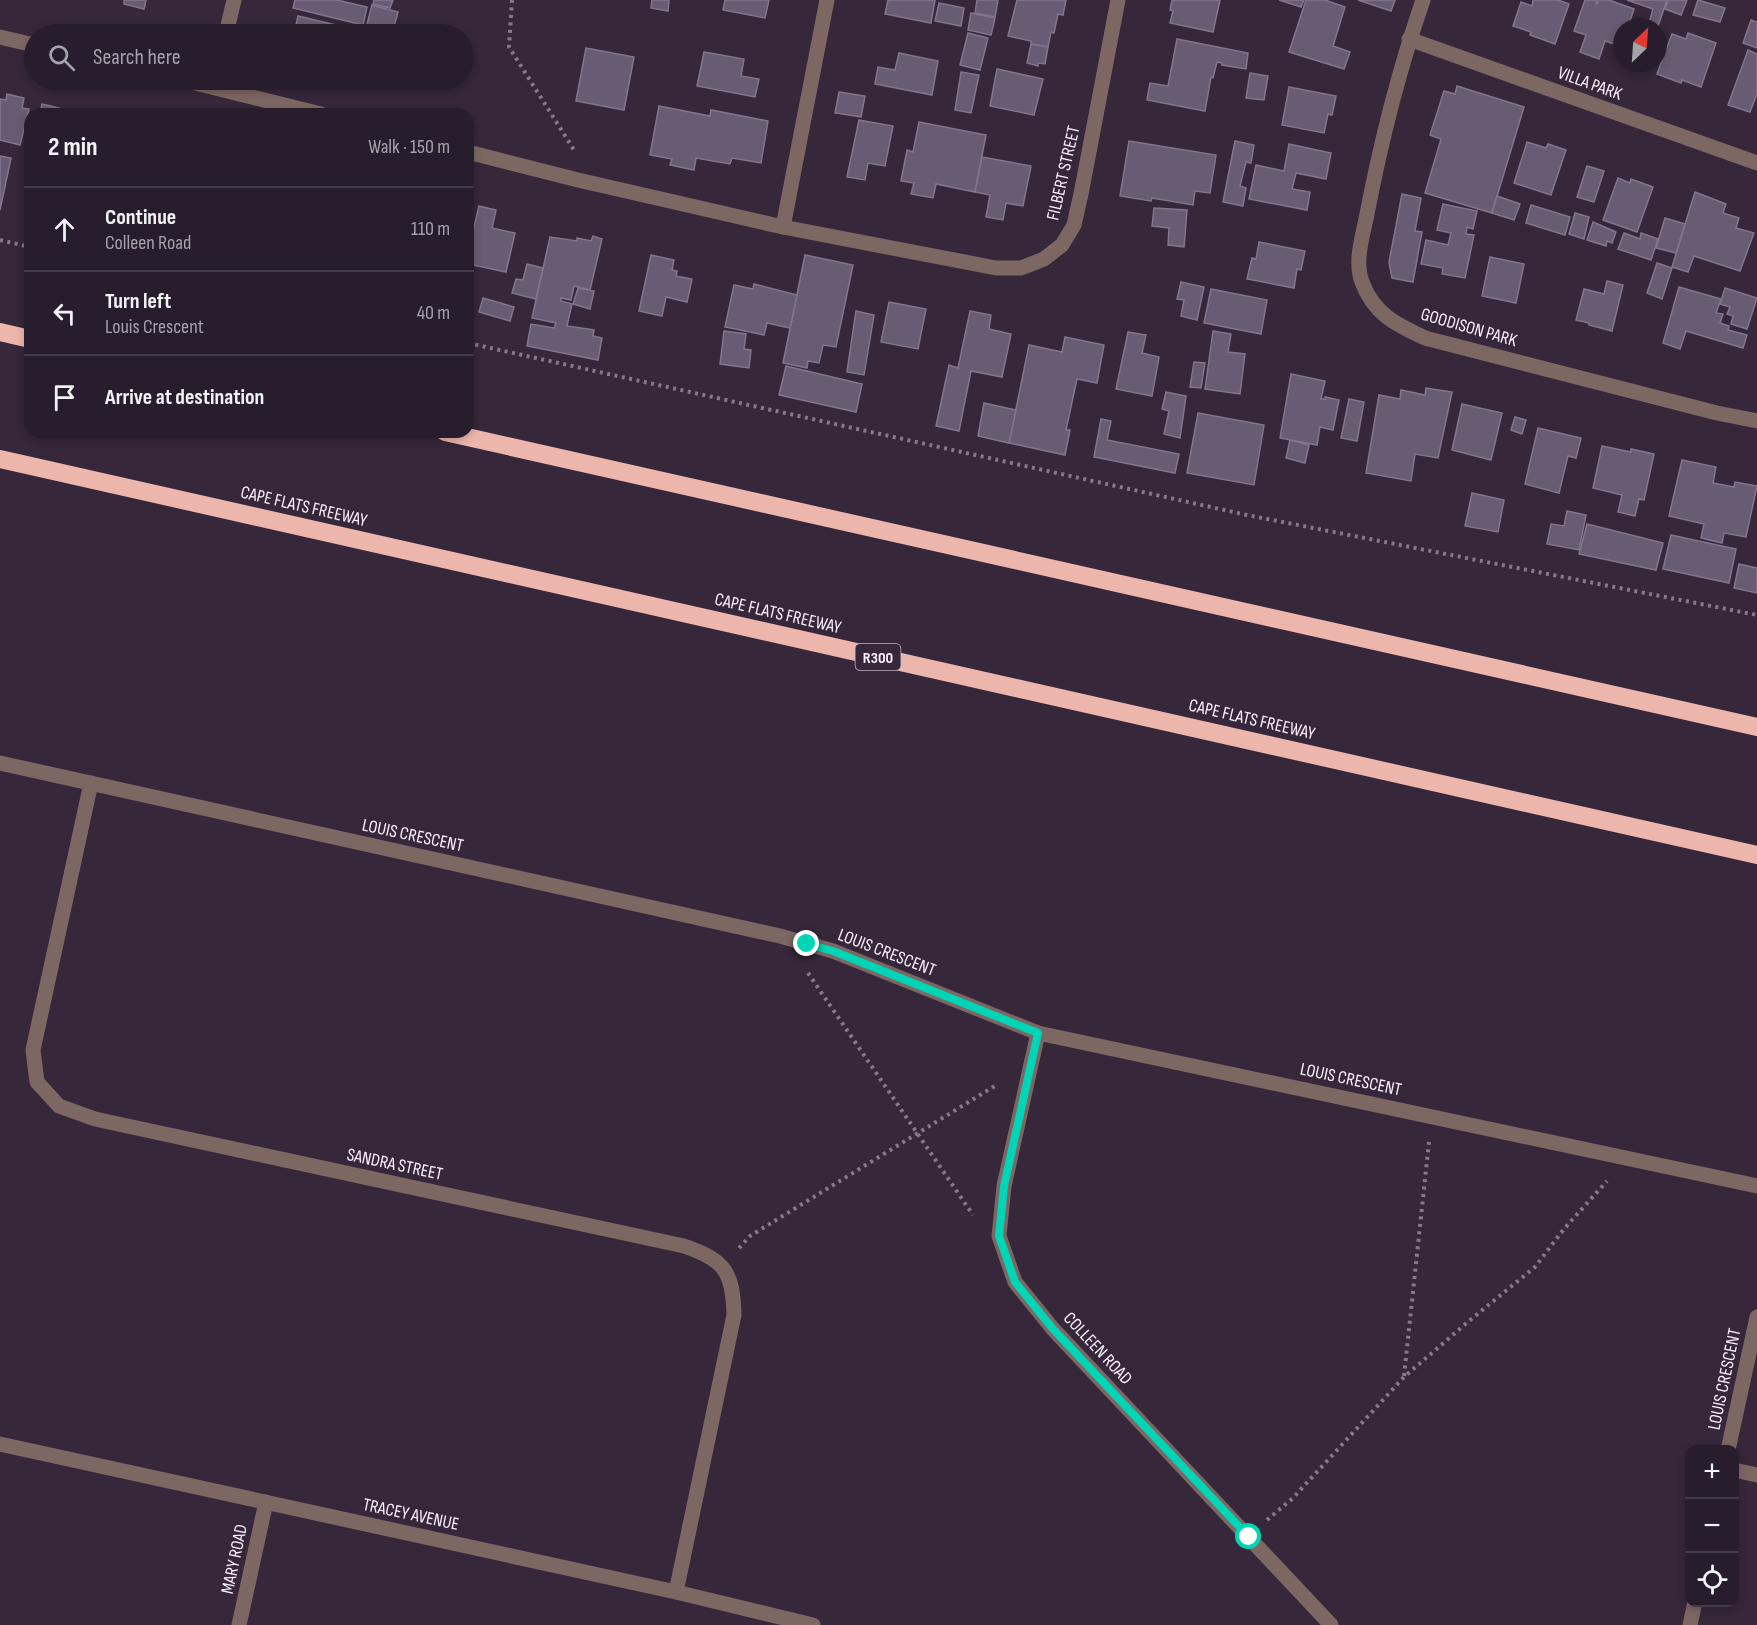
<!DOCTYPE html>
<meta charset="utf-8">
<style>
:root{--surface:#281d2c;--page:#302634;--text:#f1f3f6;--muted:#a5a2a9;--line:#443b48}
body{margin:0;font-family:"Sofia Sans Condensed",sans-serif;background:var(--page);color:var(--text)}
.controls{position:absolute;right:18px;bottom:18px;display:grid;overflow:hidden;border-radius:12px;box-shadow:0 3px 9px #0003}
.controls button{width:54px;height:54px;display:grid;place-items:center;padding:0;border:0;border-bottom:2px solid var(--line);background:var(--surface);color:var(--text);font:30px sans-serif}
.compass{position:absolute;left:1613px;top:18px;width:54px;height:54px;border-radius:50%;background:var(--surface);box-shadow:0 3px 9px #0003;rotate:25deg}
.stop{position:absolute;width:18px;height:18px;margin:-14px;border:4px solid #00d5b7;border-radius:50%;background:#fff}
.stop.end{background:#00d5b7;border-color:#fff;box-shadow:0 2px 6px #0008}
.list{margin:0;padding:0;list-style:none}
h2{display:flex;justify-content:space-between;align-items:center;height:78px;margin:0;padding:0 24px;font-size:26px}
h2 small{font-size:20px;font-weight:400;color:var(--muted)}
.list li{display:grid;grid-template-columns:39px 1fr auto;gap:18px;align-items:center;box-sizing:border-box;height:84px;padding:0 24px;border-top:2px solid var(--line)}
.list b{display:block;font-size:22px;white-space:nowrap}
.list p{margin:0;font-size:20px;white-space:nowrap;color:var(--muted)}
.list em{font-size:20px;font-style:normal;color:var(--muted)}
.icon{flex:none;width:33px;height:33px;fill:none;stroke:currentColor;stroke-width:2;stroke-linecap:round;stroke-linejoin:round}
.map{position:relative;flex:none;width:1757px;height:1625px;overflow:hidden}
.search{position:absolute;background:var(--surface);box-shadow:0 3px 9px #0003;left:24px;top:24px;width:450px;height:66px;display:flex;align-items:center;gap:15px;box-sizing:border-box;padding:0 21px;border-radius:33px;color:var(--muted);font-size:22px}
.panel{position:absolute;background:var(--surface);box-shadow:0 3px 9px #0003;left:24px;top:108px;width:450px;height:330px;border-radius:18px}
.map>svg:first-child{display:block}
</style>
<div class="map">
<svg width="1757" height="1625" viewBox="0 0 1757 1625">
<rect width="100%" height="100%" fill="#36273a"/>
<!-- building -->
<g fill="#685c73" stroke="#82768e" stroke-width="1.5">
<path d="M124,0H146L144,9L124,4Z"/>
<path d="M295,0H337L367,7L363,25L293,8Z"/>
<path d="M374,0H393L390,8L373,4Z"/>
<path d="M652,0H669L668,11L651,8Z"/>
<path d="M725,0H769L765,18L723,10Z"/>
<path d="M888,0H935L931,23L885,14Z"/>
<path d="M977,0H998L995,17L975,13Z"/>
<path d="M1017,0H1066L1063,15L1058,14L1054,33L1051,32L1048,47L1031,44V41L1008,36Z"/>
<path d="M1172,0H1220L1213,32L1170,23L1173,11L1170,10Z"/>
<path d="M1279,0H1304L1301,7Z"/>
<path d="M1306,0H1325L1345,7L1333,46L1350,52L1344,69L1289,52Z"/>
<path d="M1358,0H1395L1391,11Z"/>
<path d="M1533,0H1558L1569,4L1555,44L1530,35L1531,32L1513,26L1521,2L1532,6Z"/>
<path d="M1585,0H1597L1596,3L1597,4L1599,0H1609L1634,9L1628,27H1622L1621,46L1605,41L1599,59L1580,52L1586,35L1574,31Z"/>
<path d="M1627,0H1667L1658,26L1649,23L1653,9Z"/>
<path d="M1668,0H1687L1681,15L1665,9Z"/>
<path d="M1698,0L1725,8L1720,22L1693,15Z"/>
<path d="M939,3L964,8L961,26L935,21Z"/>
<path d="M372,5L398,12L392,34H294L298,16L365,32Z"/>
<path d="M971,13L995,18L991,35L968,30Z"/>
<path d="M1751,20L1757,22V48L1743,43Z"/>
<path d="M968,33L988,38L980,70L960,65Z"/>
<path d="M1688,33L1716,43L1701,87L1682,80L1681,83L1657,74L1672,34L1686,39Z"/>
<path d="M1177,39L1248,53L1246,69L1222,65V63L1217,62L1213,78L1211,77L1205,111L1147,100L1150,83L1168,86Z"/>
<path d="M1031,44L1048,47L1045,64L1038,63V66L1027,63Z"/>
<path d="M586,48L634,57L624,110L576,101Z"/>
<path d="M1748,50L1757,54V94L1750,112L1728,105Z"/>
<path d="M704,52L744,59L741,76L759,79L755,97L697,86Z"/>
<path d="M899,53L938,61L932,95L875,84L878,67L895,70Z"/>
<path d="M997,69L1043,79L1034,115L990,106Z"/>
<path d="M961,72L979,75L971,113L955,110Z"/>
<path d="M1250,73L1268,76L1264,100L1246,98Z"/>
<path d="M1457,86L1524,107L1492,213L1425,193L1441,139L1430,135L1444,91L1455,94Z"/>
<path d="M1289,87L1336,96L1332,115L1328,114L1324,133L1282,125Z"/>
<path d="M839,92L865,96L861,117L835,113Z"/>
<path d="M7,94L24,98L22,108L29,109L20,145L0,140V99L6,100Z"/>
<path d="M42,104L59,108L58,114H40Z"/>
<path d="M659,106L710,116L711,110L768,121L761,163L732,158L730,164L696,158L694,170L670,165L672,159L650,155Z"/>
<path d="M859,120L893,126L885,166L868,163L865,180L847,177Z"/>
<path d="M919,122L986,135L975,192L936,184L933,198L911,194L914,183L901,181L907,150L913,152Z"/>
<path d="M1129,141L1216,155L1210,193L1195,191L1193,205L1152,198L1151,201L1120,196Z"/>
<path d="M1235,141L1254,145L1251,163L1246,162L1240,186L1246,188L1243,206L1223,202Z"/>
<path d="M1527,142L1546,148L1548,144L1566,150L1551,195L1514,183Z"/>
<path d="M1289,144L1331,153L1326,179L1296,173L1292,189L1310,192L1307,210L1249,199L1256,165L1284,171Z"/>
<path d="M0,156L11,158L0,210Z"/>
<path d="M982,157L1031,166L1023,206L1006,203L1003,220L986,217L990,195L975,192Z"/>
<path d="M1587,166L1604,171L1594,202L1577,197Z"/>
<path d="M1618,178L1630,183L1631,179L1653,187L1637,232L1603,220Z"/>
<path d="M1695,192L1726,204L1723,213L1739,218L1736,228L1754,233L1740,271L1694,256L1688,272L1672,267Z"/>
<path d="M1402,194L1421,198L1415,231L1422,232L1413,282L1392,278L1389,262Z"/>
<path d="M1497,196L1520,204L1514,220L1492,213Z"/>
<path d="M1443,204L1477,211L1473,229L1467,227L1466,234L1474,235L1465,278L1442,274L1443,268L1421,264L1426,240L1448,245L1451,233L1437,230Z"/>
<path d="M1531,205L1570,217L1565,235L1526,223Z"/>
<path d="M479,206L496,210L492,228L515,233L506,272L468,264V253Z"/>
<path d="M1154,208L1187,210L1184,247L1168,245L1169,228L1152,226Z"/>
<path d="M1575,213L1589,217L1584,239L1569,234Z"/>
<path d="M1665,218L1685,224L1676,253L1656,248Z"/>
<path d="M1593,222L1616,232L1612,243L1607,241L1606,246L1587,240Z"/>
<path d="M1624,233L1640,239L1641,233L1658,239L1651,260L1618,249Z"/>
<path d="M593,236L602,239L590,290L574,286L571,300L561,298V301L572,304L567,326L594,330L593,336L602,338L598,360L527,346L531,324L554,328L556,323L532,318L550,237L577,241V238L591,241Z"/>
<path d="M1259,242L1305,251L1301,270L1297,269L1294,288L1247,279L1252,258L1256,259Z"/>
<path d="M651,255L674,260L672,270L677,271L676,276L692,279L687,302L666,297L662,316L639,311Z"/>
<path d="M805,255L853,265L836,347L823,345L819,363L808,361L807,368L783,363Z"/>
<path d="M1490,257L1524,264L1516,303L1482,296Z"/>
<path d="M1657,263L1672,268L1662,299L1647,293Z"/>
<path d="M527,264L543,268L536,299L512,293L516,279L523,280Z"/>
<path d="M1607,281L1623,285L1612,331L1589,325V323L1576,320L1584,289L1604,294Z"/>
<path d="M1181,282L1204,287L1197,320L1181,316L1184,300L1177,299Z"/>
<path d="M754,284L797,295L790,328L767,323L764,335L725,327L734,285L753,289Z"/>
<path d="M1679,287L1721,299L1716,313L1723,314L1720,323L1729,326L1728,330L1747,335L1743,348L1686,331L1680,349L1663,343Z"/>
<path d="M578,288L594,291L590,309L573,304Z"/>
<path d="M1725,288L1757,298L1747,329L1731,324L1733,316L1727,314L1730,307L1720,304Z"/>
<path d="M1211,289L1267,300L1261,334L1204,323Z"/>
<path d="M483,298L514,307L510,321L479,312Z"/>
<path d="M889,302L926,309L918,349L881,342Z"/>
<path d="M856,311L874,315L864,375L847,372Z"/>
<path d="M970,311L991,315L989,329L1011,334L1002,377L971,371L959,431L936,426L949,365L958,368Z"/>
<path d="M724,331L746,334L744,349L751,350L749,368L720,364Z"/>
<path d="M1213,331L1231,334L1228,352L1245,354L1240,394L1205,389Z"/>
<path d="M1128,332L1146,335L1142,353L1159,357L1152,396L1116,389Z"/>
<path d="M1065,337L1104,345L1097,383L1077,379L1066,430H1070L1065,455L1009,443L1029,345L1062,352Z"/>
<path d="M1194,362L1205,363L1201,388L1190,387Z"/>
<path d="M786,366L862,384L856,412L779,395Z"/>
<path d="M1291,374L1325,381L1321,399H1325V397L1339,400L1333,430L1320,427L1317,445L1280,438Z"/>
<path d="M1426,388L1452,392L1438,458L1415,454L1411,481L1366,473L1379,395L1400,399L1401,390L1425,395Z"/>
<path d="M1166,392L1186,396L1180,438L1164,434L1169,411L1162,409Z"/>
<path d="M1349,399L1364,402L1357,441L1341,438Z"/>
<path d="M984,403L1016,410L1009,443L978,436Z"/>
<path d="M1462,404L1502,413L1491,460L1452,450Z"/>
<path d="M1198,413L1264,425L1254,485L1187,473Z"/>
<path d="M1515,417L1526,420L1522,434L1511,430Z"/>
<path d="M1101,419L1111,421L1107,440L1179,454L1175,473L1094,457Z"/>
<path d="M1538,428L1581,438L1576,458L1568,456L1559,493L1525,484Z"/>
<path d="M1290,440L1309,445L1305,463L1286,458Z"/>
<path d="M1602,446L1631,452V449L1654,454L1644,500L1639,499L1635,516L1618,512L1622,495L1593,488Z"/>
<path d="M1682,460L1716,467L1713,483L1734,487L1735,482L1757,486L1746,537L1724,533L1722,543L1701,538L1704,524L1669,516Z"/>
<path d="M1472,493L1504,500L1498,532L1465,526Z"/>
<path d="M1567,511L1586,515L1579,550L1547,544L1551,524L1564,526Z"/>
<path d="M1587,524L1663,543L1656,570L1579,554Z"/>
<path d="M1671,535L1736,549L1729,583L1663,569Z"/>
<path d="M1739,564L1757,568V593L1734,588Z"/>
</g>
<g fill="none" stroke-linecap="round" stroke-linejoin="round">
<!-- path -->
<g stroke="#86798a" stroke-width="4" stroke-dasharray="3 4.5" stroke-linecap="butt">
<path d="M512,0L509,47L574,150"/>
<path d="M0,240L30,247"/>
<path d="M468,343L1247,515L1757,615"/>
<path d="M808,973L973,1215"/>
<path d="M739,1248L750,1236L998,1084"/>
<path d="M1404,1376L1429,1142"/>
<path d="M1267,1520L1293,1498L1404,1377L1469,1321L1535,1267L1564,1229L1607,1181"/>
</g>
<!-- minor -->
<g stroke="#7d6763" stroke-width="15">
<path d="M1423,0C1399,70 1381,141 1367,214C1363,235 1354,261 1362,282C1374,314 1395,324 1425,338L1717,413L1757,421"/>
<path d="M226,34L234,0"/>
<path d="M0,37L34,45"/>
<path d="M1409,39L1757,163"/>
<path d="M183,80L321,114"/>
<path d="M468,152L578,180L783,227L996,268H1021L1044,259L1062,245L1074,225L1081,194L1118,0"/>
<path d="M783,227L827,0"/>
<path d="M0,763L780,936L833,951L1038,1033L1757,1186"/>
<path d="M91,783L33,1050L37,1082L59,1106L95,1119L684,1246C725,1260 733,1272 734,1315L676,1592"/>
<path d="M1038,1033L1004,1186L999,1236L1015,1282L1053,1329L1331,1625"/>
<path d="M0,1444L676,1592L813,1625"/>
<path d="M1728,1450L1757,1317"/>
<path d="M1734,1470L1757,1475"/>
<path d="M239,1625L266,1502"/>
<path d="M1690,1625L1695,1602"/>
</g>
<!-- motorway -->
<g stroke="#edb6ad" stroke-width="18">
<path d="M0,332L30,339"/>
<path d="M445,432L1757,727"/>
<path d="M0,459L1757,855"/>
</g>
</g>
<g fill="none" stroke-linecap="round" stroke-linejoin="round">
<!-- route -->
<path stroke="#00d5b7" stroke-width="8" d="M807,944L833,951L1038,1033L1004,1186L999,1236L1015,1282L1053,1329L1249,1537"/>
</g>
<g text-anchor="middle" stroke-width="5" stroke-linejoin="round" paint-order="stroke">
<!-- shield labels -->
<rect fill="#36273a" stroke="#bfb4c2" stroke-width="1.5" x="855.5" y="644" width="45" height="26" rx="4.5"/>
<g font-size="16" font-weight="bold" fill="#faf1fd">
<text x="878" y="663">R300</text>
</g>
<!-- street labels -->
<g font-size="18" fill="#faf1fd" stroke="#36273a">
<text transform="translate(1590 83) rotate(20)" y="6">VILLA PARK</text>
<text transform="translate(1063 173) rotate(-77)" y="6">FILBERT STREET</text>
<text transform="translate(1469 327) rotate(16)" y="6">GOODISON PARK</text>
<text transform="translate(304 506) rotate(13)" y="6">CAPE FLATS FREEWAY</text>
<text transform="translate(778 613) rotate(13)" y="6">CAPE FLATS FREEWAY</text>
<text transform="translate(1252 719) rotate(13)" y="6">CAPE FLATS FREEWAY</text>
<text transform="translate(413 835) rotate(12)" y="6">LOUIS CRESCENT</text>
<text transform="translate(887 952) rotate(21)" y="6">LOUIS CRESCENT</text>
<text transform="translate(1351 1079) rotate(12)" y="6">LOUIS CRESCENT</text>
<text transform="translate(395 1164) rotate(12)" y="6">SANDRA STREET</text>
<text transform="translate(1098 1348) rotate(47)" y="6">COLLEEN ROAD</text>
<text transform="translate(1724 1379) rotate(-78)" y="6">LOUIS CRESCENT</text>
<text transform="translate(411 1514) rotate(12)" y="6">TRACEY AVENUE</text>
<text transform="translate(234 1559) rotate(-78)" y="6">MARY ROAD</text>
</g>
</g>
</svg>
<div class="controls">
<button>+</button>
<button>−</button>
<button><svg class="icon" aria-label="locate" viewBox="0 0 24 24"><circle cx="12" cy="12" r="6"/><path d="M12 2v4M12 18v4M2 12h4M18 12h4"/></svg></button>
</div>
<svg class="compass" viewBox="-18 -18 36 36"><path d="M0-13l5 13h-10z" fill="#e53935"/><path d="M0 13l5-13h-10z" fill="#a5a2a9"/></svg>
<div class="stop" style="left:1249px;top:1537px"></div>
<div class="stop end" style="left:807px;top:944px"></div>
<div class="search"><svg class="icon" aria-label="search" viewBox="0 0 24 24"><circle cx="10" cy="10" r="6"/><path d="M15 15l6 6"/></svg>Search here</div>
<section class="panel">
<h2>2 min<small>Walk · 150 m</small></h2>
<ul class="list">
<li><svg class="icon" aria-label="ahead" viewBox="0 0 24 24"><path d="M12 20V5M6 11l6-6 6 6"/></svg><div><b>Continue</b><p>Colleen Road</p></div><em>110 m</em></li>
<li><svg class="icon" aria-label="left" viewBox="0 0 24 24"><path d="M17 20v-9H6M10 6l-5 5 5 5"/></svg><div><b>Turn left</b><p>Louis Crescent</p></div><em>40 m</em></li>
<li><svg class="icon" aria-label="arrive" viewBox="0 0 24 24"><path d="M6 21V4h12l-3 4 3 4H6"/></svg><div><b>Arrive at destination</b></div></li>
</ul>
</section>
</div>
